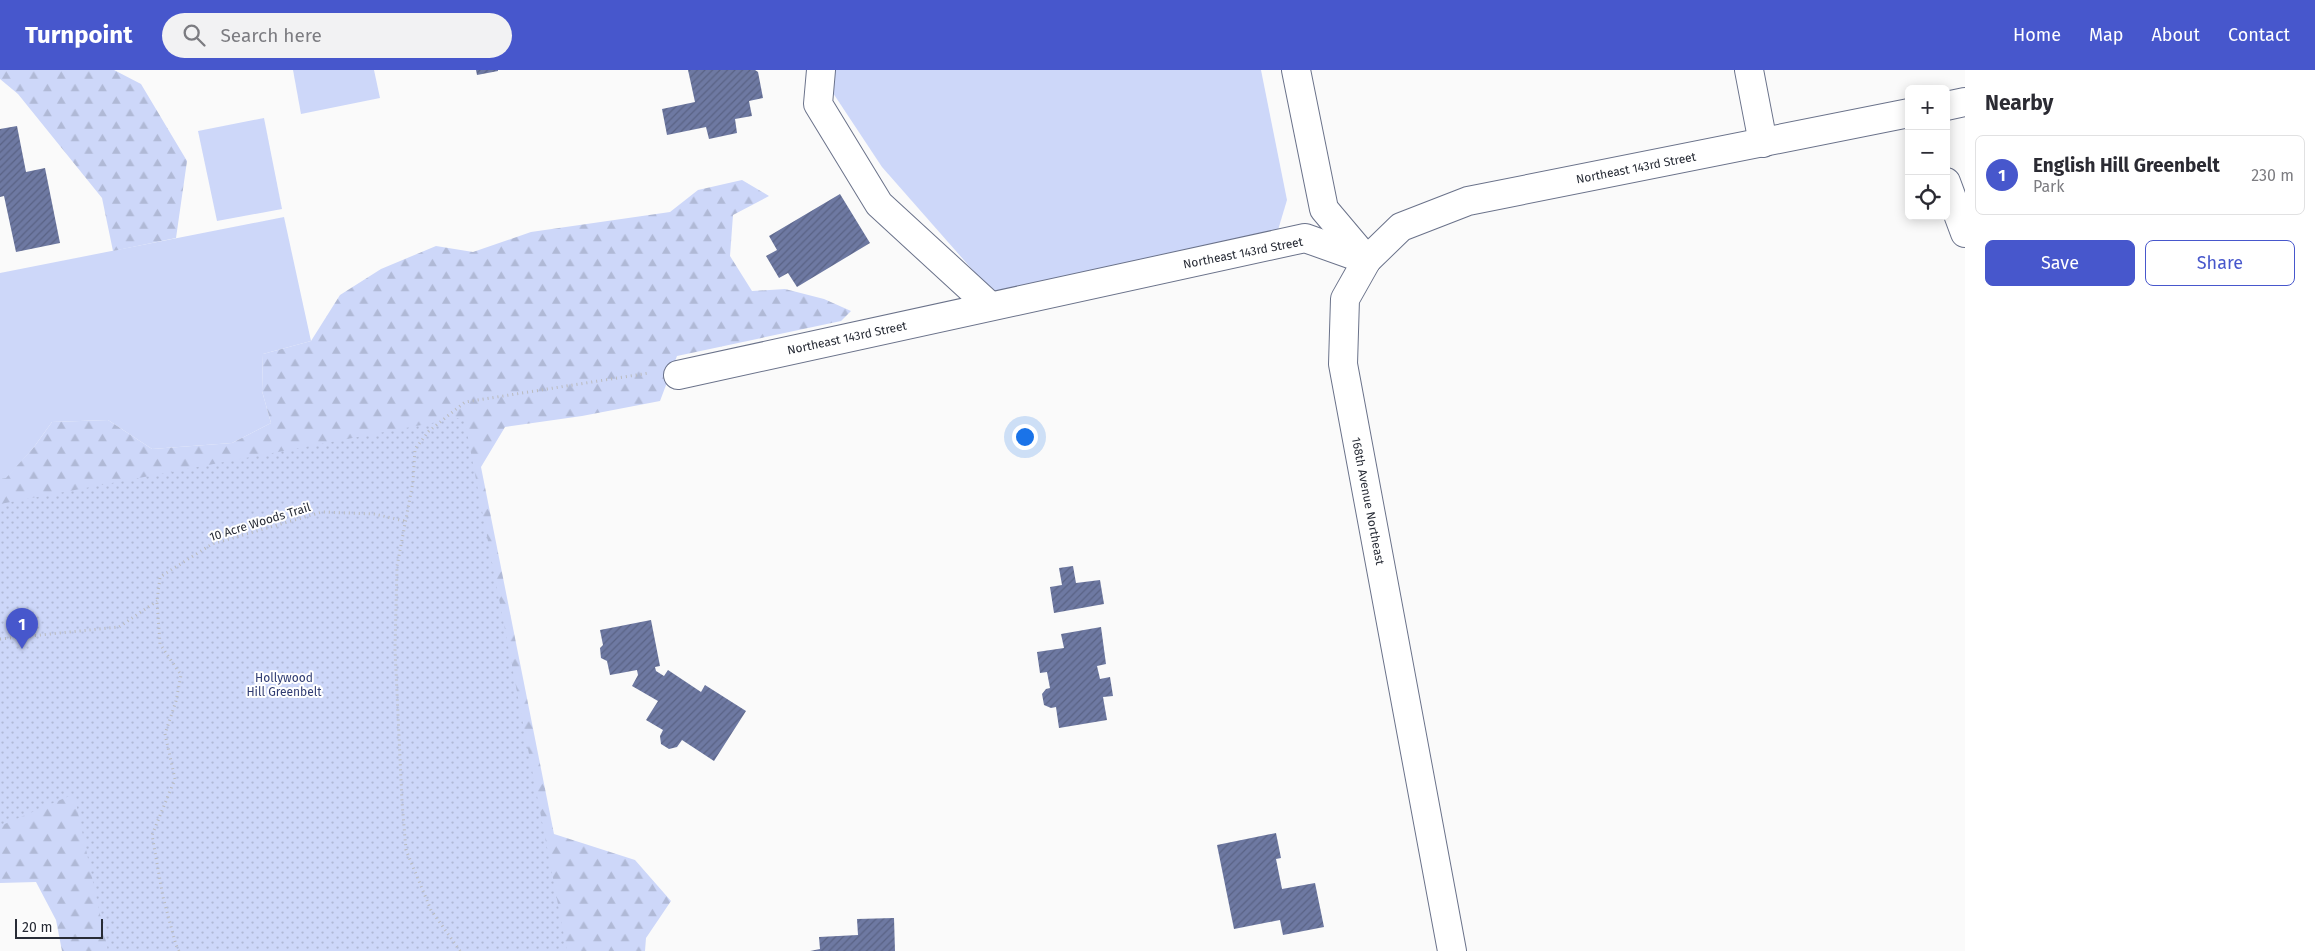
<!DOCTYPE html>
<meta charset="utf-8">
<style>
:root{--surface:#fff;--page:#f2f2f3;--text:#2b2b33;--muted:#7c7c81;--line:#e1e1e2;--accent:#4757cc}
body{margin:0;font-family:"Fira Sans",sans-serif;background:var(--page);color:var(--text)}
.controls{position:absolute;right:15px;top:15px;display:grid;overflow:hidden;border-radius:8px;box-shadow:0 2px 12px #0003}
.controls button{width:45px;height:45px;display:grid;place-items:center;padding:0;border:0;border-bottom:1px solid var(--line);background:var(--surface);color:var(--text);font:25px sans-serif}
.scale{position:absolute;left:15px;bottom:12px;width:88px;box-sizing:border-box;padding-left:5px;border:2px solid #282c36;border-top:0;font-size:14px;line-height:18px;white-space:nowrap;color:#282c36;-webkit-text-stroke:4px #fff;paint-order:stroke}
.you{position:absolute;left:1024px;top:366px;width:18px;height:18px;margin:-12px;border:4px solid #fff;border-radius:50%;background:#1a73e8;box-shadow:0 0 0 8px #1a73e833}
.badge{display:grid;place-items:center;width:32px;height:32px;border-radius:50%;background:var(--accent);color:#fff;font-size:16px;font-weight:700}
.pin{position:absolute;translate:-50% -41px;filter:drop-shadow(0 1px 2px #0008)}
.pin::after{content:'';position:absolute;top:26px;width:18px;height:15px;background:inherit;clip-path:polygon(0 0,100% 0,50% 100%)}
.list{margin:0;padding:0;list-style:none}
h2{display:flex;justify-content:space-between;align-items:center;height:65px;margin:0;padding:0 20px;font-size:21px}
h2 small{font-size:16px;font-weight:400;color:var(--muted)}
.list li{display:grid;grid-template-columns:32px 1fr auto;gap:15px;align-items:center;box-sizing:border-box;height:80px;margin:0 10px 10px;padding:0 10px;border:1px solid var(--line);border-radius:8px}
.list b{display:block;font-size:19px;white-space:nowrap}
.list p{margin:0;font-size:16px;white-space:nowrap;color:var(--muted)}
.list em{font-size:16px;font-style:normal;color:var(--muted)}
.actions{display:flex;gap:10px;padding:15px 20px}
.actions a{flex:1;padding:11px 0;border:1px solid var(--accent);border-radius:8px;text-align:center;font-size:18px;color:var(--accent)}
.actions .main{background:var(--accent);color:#fff}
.icon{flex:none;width:28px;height:28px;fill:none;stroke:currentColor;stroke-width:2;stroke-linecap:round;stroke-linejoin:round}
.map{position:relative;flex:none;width:1965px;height:881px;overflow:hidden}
header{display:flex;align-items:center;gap:30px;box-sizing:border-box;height:70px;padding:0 25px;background:var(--accent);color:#fff}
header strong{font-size:24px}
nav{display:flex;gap:28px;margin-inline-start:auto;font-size:18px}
.search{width:350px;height:45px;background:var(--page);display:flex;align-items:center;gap:12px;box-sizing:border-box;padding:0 18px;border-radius:28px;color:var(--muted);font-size:19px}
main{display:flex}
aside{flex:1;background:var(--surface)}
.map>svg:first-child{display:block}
</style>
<header>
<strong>Turnpoint</strong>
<div class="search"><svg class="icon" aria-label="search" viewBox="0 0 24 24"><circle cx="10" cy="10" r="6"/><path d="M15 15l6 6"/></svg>Search here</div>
<nav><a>Home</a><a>Map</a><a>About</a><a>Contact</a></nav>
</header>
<main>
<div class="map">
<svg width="1965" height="881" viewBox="0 0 1965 881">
<defs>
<pattern id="forest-firs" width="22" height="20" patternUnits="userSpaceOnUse" patternTransform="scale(1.25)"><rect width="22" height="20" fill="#cdd7f9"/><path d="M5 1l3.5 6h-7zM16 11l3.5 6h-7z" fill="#b0b9d6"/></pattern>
<pattern id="park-dots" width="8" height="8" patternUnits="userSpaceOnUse" patternTransform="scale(1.25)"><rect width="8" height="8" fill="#cdd7f9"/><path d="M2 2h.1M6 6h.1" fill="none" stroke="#b0b9d6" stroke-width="1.8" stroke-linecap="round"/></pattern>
<pattern id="building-hatch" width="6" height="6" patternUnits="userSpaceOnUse" patternTransform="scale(1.25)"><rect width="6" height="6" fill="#6e79a2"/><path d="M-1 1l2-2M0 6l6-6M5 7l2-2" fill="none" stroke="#5a6385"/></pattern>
</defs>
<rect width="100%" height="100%" fill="#fafafa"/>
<!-- green -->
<g fill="#cdd7f9">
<path d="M293,0H374L380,28L301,44Z"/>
<path d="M833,0H1261L1287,130L1278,160L999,224L977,205L882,97L831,20Z"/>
<path d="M264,48L282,139L217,151L198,61Z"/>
<path d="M284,147L311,271L263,284L262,321L271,353L232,373L152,379L108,350L52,352L34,377L6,409H0V203Z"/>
</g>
<!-- forest -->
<g fill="url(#forest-firs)">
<path d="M0,0H114L141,14L187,91L176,168L113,181L102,128L18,24L0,9Z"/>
<path d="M742,110L769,126L733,145L730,186L752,221L785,219L824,229L851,241L841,251L677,286L660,331L582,346L505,357L481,397L554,764L635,790L671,831L646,868L645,881H62L56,850L36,812L0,813V409L6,408L34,377L52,352L108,350L152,379L232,373L271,353L262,321L263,284L311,271L340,225L381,199L436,176L473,182L531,162L670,142L698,120Z"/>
</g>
<!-- park -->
<path fill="url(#park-dots)" d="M464,347L567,881H108L74,724L0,756V434Z"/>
<!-- building -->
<g fill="url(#building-hatch)">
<path d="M476,0H498V1L477,5Z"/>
<path d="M688,0H755L758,2L763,28L749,31L752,46L735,49L737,63L709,69L706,57L667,65L662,39L695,32Z"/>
<path d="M17,56L26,102L45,98L60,173L16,182L4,126L0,127V59Z"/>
<path d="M840,124L870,173L797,217L788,203L779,208L766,186L777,180L769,166Z"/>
<path d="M1073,496L1076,513L1100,510L1104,534L1054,543L1050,517L1062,515L1059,498Z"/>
<path d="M651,550L660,596L655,597L656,601L664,606L668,600L701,622L705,615L746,641L714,691L682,670L677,677L669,679L661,674L660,666L663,660L646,650L658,631L632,616L638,605L637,600L610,605L607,591L601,588L600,578L603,575L600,560Z"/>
<path d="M1101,557L1106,594L1097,596L1100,609L1110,607L1113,626L1103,627L1107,650L1059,658L1056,637L1051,638L1044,635L1042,624L1046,619L1050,618L1047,602L1040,603L1037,582L1064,578L1061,564Z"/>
<path d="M1276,763L1281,788L1276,789L1282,819L1315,813L1324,857L1283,865L1280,850L1234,859L1217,775Z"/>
<path d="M894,848L895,881H810L820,879L819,867L858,865L857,849Z"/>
</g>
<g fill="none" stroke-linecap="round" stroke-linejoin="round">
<defs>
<g id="minor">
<path d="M821,0L818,34L879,134L990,236"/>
<path d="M1296,0L1324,139L1367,190"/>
<path d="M1749,0L1763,73"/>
<path d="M1946,36L1965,32"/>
<path d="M1946,112L1965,163"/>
<path d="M678,305L1305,168L1367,190"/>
<path d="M1452,881L1343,294L1345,229L1367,190L1401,157L1468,131L1909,43"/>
</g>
</defs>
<!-- minor casing -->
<use href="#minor" stroke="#6a728a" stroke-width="30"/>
<!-- path -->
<g stroke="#babbbe" stroke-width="3" stroke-dasharray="1 4" stroke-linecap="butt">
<path d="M0,569L119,557L157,531"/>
<path d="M179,881L176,875L163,827L152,765L175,709L165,664L176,631L181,605L160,574L157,531L160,507L212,474L322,442L374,444L405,451"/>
<path d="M460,881L431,840L406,780L402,732L395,579L397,496L413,412L415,379L429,361L465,332L649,303"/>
</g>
<!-- minor -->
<use href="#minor" stroke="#fff" stroke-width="28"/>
</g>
<g text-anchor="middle" stroke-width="4" stroke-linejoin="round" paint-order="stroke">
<!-- street labels -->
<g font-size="12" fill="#282c36" stroke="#fff">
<text transform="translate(1636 98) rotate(-11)" y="4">Northeast 143rd Street</text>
<text transform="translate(1243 183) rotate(-11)" y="4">Northeast 143rd Street</text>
<text transform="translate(847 268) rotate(-12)" y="4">Northeast 143rd Street</text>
<text transform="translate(1368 431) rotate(79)" y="4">168th Avenue Northeast</text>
<text transform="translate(260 452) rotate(-17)" y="4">10 Acre Woods Trail</text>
</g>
<!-- park labels -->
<g font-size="12" fill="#303c72" stroke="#fff">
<text x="284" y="612">Hollywood<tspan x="284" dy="14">Hill Greenbelt</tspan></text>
</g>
</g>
</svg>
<div class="controls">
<button>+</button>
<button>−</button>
<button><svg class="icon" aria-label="locate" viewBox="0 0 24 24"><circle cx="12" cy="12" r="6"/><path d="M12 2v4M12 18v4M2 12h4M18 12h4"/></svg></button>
</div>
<div class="scale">20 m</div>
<div class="you"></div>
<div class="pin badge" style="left:22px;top:579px">1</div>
</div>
<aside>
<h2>Nearby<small></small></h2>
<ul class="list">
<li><span class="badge">1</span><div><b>English Hill Greenbelt</b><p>Park</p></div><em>230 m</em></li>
</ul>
<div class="actions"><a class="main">Save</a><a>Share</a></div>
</aside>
</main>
